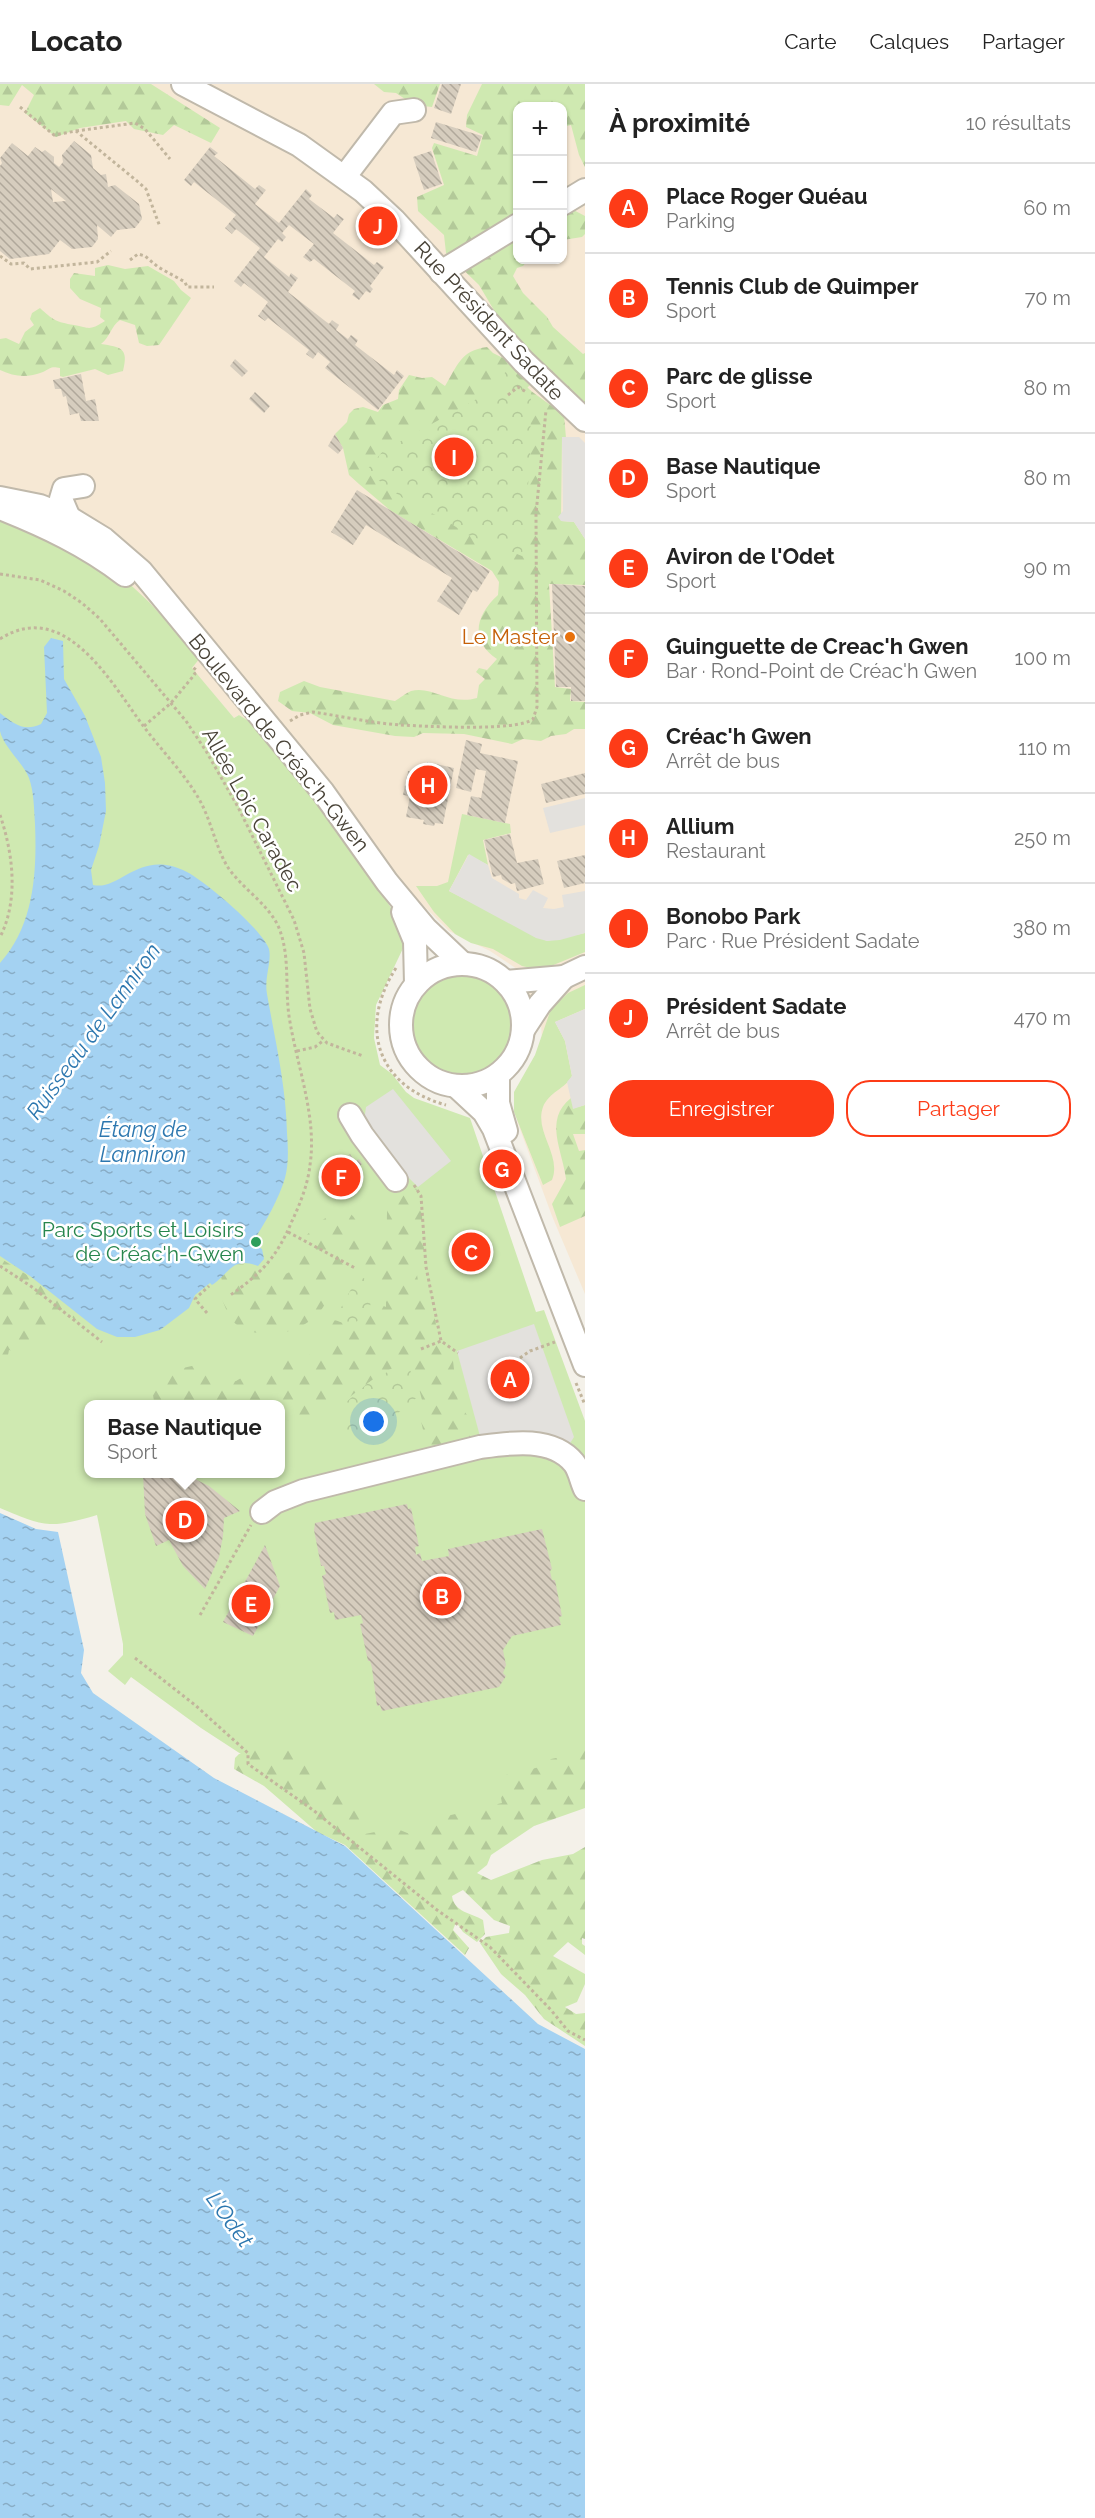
<!DOCTYPE html>
<html lang="fr">
<meta charset="utf-8">
<style>
:root{--surface:#fff;--page:#f2f2f2;--text:#222;--muted:#767676;--line:#e0e0e0;--accent:#fd3b17}
body{margin:0;font-family:Raleway,sans-serif;background:var(--page);color:var(--text)}
.controls{position:absolute;right:18px;top:18px;display:grid;overflow:hidden;border-radius:12px;box-shadow:0 2px 4px #0004}
.controls button{width:54px;height:54px;display:grid;place-items:center;padding:0;border:0;border-bottom:2px solid var(--line);background:var(--surface);color:var(--text);font:30px sans-serif}
.you{position:absolute;left:374px;top:1338px;width:21px;height:21px;margin:-15px;border:4px solid #fff;border-radius:50%;background:#1a73e8;box-shadow:0 0 0 9px #1a73e833}
.badge{display:grid;place-items:center;width:39px;height:39px;border-radius:50%;background:var(--accent);color:#fff;font-size:20px;font-weight:700}
.pin{position:absolute;translate:-50% -50%;border:3px solid #fff;box-shadow:0 2px 6px #0006}
.popup{position:absolute;left:84px;top:1316px;width:201px;height:78px;box-sizing:border-box;display:grid;place-content:center;border-radius:12px;background:var(--surface);filter:drop-shadow(0 2px 4px #0005);font-size:20px;white-space:nowrap;color:var(--muted)}
.popup b{font-size:22px;color:var(--text)}
.popup::after{content:'';position:absolute;left:50%;top:100%;margin-left:-12px;border:12px solid transparent;border-top-color:var(--surface)}
.list{margin:0;padding:0;list-style:none}
h2{display:flex;justify-content:space-between;align-items:center;height:78px;margin:0;padding:0 24px;font-size:26px}
h2 small{font-size:20px;font-weight:400;color:var(--muted)}
.list li{display:grid;grid-template-columns:39px 1fr auto;gap:18px;align-items:center;box-sizing:border-box;height:90px;padding:0 24px;border-top:2px solid var(--line)}
.list b{display:block;font-size:22px;white-space:nowrap}
.list p{margin:0;font-size:20px;white-space:nowrap;color:var(--muted)}
.list em{font-size:20px;font-style:normal;color:var(--muted)}
.actions{display:flex;gap:12px;padding:18px 24px}
.actions a{flex:1;padding:14px 0;border:2px solid var(--accent);border-radius:24px;text-align:center;font-size:21px;color:var(--accent)}
.actions .main{background:var(--accent);color:#fff}
.icon{flex:none;width:33px;height:33px;fill:none;stroke:currentColor;stroke-width:2;stroke-linecap:round;stroke-linejoin:round}
.map{position:relative;flex:none;width:585px;height:2434px;overflow:hidden}
header{display:flex;align-items:center;gap:36px;box-sizing:border-box;height:84px;padding:0 30px;background:var(--surface);border-bottom:2px solid var(--line)}
header strong{font-size:28px}
nav{display:flex;gap:33px;margin-inline-start:auto;font-size:21px}
main{display:flex}
aside{flex:1;background:var(--surface)}
.map>svg:first-child{display:block}
</style>
<header>
<strong>Locato</strong>
<nav><a>Carte</a><a>Calques</a><a>Partager</a></nav>
</header>
<main>
<div class="map">
<svg width="585" height="2434" viewBox="0 0 585 2434">
<defs>
<pattern id="forest-firs" width="22" height="20" patternUnits="userSpaceOnUse" patternTransform="scale(1.5)"><rect width="22" height="20" fill="#cfe9b1"/><path d="M5 1l3.5 6h-7zM16 11l3.5 6h-7z" fill="#b3c999"/></pattern>
<pattern id="park-crowns" width="20" height="18" patternUnits="userSpaceOnUse" patternTransform="scale(1.5)"><rect width="20" height="18" fill="#cfe9b1"/><path d="M2 6a3 3 0 1 1 6 0M12 15a3 3 0 1 1 6 0" fill="none" stroke="#b3c999"/></pattern>
<pattern id="water-ripples" width="26" height="14" patternUnits="userSpaceOnUse" patternTransform="scale(1.5)"><rect width="26" height="14" fill="#a4d2f2"/><path d="M2 4q2-2 4 0t4 0M15 11q2-2 4 0t4 0" fill="none" stroke="#88acc5"/></pattern>
<pattern id="building-back-hatch" width="6" height="6" patternUnits="userSpaceOnUse" patternTransform="scale(1.5)"><rect width="6" height="6" fill="#d6cdbe"/><path d="M-1 5l2 2M0 0l6 6M5-1l2 2" fill="none" stroke="#b0a89b"/></pattern>
</defs>
<rect width="100%" height="100%" fill="#f4f1e9"/>
<!-- commercial -->
<path fill="#f6e8d4" fill-rule="evenodd" d="M0,0H585V1210L552,1132L517,1037L515,1022L542,955L541,941L517,885L490,867L449,847L312,711L255,641L239,631L234,634L191,584L200,574L0,436ZM518,22H562V176H518Z"/>
<!-- grass -->
<g fill="#cfe9b1" fill-rule="evenodd">
<path d="M0,432L120,491L149,518L200,574L192,584L234,634L239,631L255,641L312,711L380,806L404,845L407,856L376,921L374,954L380,981L392,990L406,1008L414,1014L470,1034L536,1228L544,1226L585,1337V1704L381,1790L244,1672L201,1644L131,1593L125,1601L108,1587L123,1571V1560L97,1431C49,1445 45,1443 0,1424ZM89,1320H281V1390H89Z"/>
<path d="M462,730L510,740L511,749L483,756L488,781L468,771L449,807L547,857L585,849V868L551,882L535,885L522,882L493,865L471,859L455,850L434,828L416,802H437L448,798Z"/>
<circle cx="461" cy="941" r="51"/>
<path d="M585,901V925L555,938L565,957L572,992C565,1005 549,1008 543,1023C534,1048 562,1071 552,1096L543,1101L514,1028V1008L535,971L551,925L568,909Z"/>
</g>
<!-- forest -->
<g fill="url(#forest-firs)">
<path d="M0,0H151L220,44L211,59L174,41L163,51L134,45L126,37L80,44L56,53L25,29L34,11L22,1L9,22L0,21Z"/>
<path d="M374,0H440L432,23L414,21L396,9L384,8Z"/>
<path d="M482,0H585V83L579,71L571,41L563,43L562,22H518V176H528L523,182L517,184L513,192L523,209L547,233L553,243L583,270L585,269V324L504,243L479,201L446,169L444,151L418,127L417,113L444,101L432,64L434,59L477,72L483,51L466,43L467,31Z"/>
<path d="M562,120L585,132V150L582,153L563,156Z"/>
<path d="M108,181L125,185L148,182L174,197L181,206L191,214L159,261L147,262L139,259L135,241L120,236C111,242 110,253 101,260C121,263 129,264 123,287L108,291L95,285L63,293L60,292V284C51,282 51,284 43,288C27,294 15,293 0,286V255L6,254L19,260L25,248L34,241L30,235L32,229L40,224C53,236 56,238 74,241C90,244 89,247 105,237L100,233L101,224L80,215L70,204V195L74,189L95,192V184Z"/>
<path d="M487,263L493,269L507,276L531,300L527,304L564,331L566,354H562L561,437L574,438L585,455V501L549,500L555,603L571,605L570,617L585,618V645H574L566,650L551,652L541,657L523,655L512,660L464,650L423,649L414,653L395,652L333,641L310,629L292,627L278,617L280,608L304,597L320,603L395,617C400,614 406,609 411,607C432,601 450,622 477,614L479,601L485,595L476,588L479,584L487,586L497,575C469,556 476,531 498,511L499,498L492,487L391,427L359,400L349,391L343,364L335,350L347,338L349,330L354,325L363,323L378,328L383,321L398,315L399,306L409,291L422,294L432,293L445,302C458,281 460,267 487,263Z"/>
<path d="M571,1014L574,1024L585,1021V1050H573L579,1067L585,1066V1132L560,1143L552,1120L566,1095C563,1067 543,1036 571,1014Z"/>
<path d="M405,1102L417,1105L421,1114L425,1183L416,1184L418,1197H428L439,1257L451,1268L453,1277L458,1318L478,1347L480,1357L432,1368L424,1350L418,1324L422,1316L416,1293L406,1278L380,1290L347,1315L339,1316L310,1336L303,1338L281,1336V1320H178C170,1317 162,1320 154,1317L152,1305L167,1280L174,1278L183,1284L196,1281L224,1299L236,1297L248,1290L263,1291L273,1288L279,1286L288,1275L306,1273L332,1257L335,1254L323,1243L332,1236C338,1236 341,1239 347,1240C359,1242 368,1227 372,1217L386,1223V1216L390,1212H395L394,1206L386,1196H379L352,1181L348,1183L338,1198H326L325,1207L328,1213C317,1246 267,1261 237,1241C229,1235 225,1222 221,1213L224,1208L221,1192C232,1181 243,1176 258,1182L262,1178L265,1181L262,1185L265,1192L271,1197L296,1185L294,1166C311,1146 351,1097 361,1153L372,1158L375,1155L379,1144L387,1138C387,1122 387,1105 405,1102Z"/>
<path d="M0,1174L27,1191L85,1236L80,1239L69,1231L57,1236L49,1245L51,1250L47,1253C27,1253 29,1255 16,1268L9,1266L7,1276L0,1286Z"/>
<path d="M585,1657V1724L534,1742L491,1771L487,1781L477,1789L491,1796L542,1776L573,1770L585,1763V1855L582,1854V1860L585,1862V1871L568,1858L553,1872L585,1890V1900L577,1918L565,1923L576,1930L585,1929V1962L544,1935L525,1911L501,1890L480,1859L486,1853L509,1849L510,1842L494,1836L463,1806L452,1812C454,1828 471,1829 483,1836L485,1850L477,1858L463,1848L456,1838L453,1846L469,1864L465,1871L345,1761L317,1748L264,1702L234,1685L235,1674L239,1670L248,1669L251,1665L272,1670L294,1665L302,1670L303,1680L339,1699L354,1716L365,1750L395,1744L417,1753L415,1741L417,1739L502,1719L497,1693L544,1682L551,1675L571,1671Z"/>
</g>
<!-- park -->
<g fill="url(#park-crowns)">
<path d="M507,283L531,307L530,378L522,472L468,451L444,435L408,418L366,387L383,367L500,302Z"/>
<path d="M363,1194L373,1199L375,1203L370,1222L354,1241L343,1239L338,1235C339,1223 351,1205 358,1195Z"/>
<path d="M405,1278L414,1293L420,1311L369,1353L345,1346L344,1320L368,1299Z"/>
</g>
<!-- parking -->
<g fill="#e3e1dd">
<path d="M562,353H579L585,359V455L574,438L561,437L558,433L563,427Z"/>
<path d="M585,714V741L550,749L543,724Z"/>
<path d="M469,770L488,781L492,794L519,810V814L526,816L533,806L548,814L543,824L554,825L564,823L562,811L585,807V849L560,856L547,857L536,854L449,807Z"/>
<path d="M585,925V1021L573,1025L567,998L572,992L565,957L555,938Z"/>
<path d="M393,1005L451,1077L418,1103L407,1092L364,1038L366,1023Z"/>
<path d="M534,1240L574,1353L567,1364L481,1356L457,1267Z"/>
</g>
<!-- water -->
<g fill="url(#water-ripples)">
<path d="M51,554L63,557L64,595L85,632L101,673L105,699L106,727L99,762L91,786L93,801C120,807 138,766 183,786C202,794 263,846 269,865C272,877 264,894 267,910C275,956 286,1001 287,1049C288,1064 289,1079 285,1094C278,1117 265,1139 252,1159L262,1165L264,1175L258,1182C232,1172 230,1189 212,1201L210,1199L195,1211L189,1224L160,1246L135,1253H117L97,1245L30,1192L0,1172V879C34,841 37,789 35,740C34,725 34,708 29,694C23,679 3,662 0,647C0,642 0,634 0,629C14,640 24,648 41,640L47,629L44,563Z"/>
<path d="M0,1429L36,1445L58,1448L84,1566L81,1589L93,1609L214,1694L345,1762L538,1940L585,1965V2434H0Z"/>
</g>
<!-- building -->
<g fill="url(#building-back-hatch)" fill-rule="evenodd">
<path d="M442,0H461L451,30L434,24Z"/>
<path d="M436,38L482,52L476,68L431,54Z"/>
<path d="M74,57L91,71L93,84L101,91L106,90L108,103L115,101L139,120L142,135L135,144L117,146L111,153L97,141L98,155L92,163L72,165L60,156L49,170L10,175L0,167V82L2,79L0,74L12,59L28,72L35,63L42,68L45,66L54,73V79L59,83L63,78L62,71ZM51,105L66,117L53,118Z"/>
<path d="M210,63L218,69L214,72L255,105L259,101L266,106L255,120L279,139L306,105L312,111L309,115L334,134L337,130L344,135L333,149L374,181L377,178L384,183L370,202L373,205L370,209L366,207L359,216L352,211L355,207L314,175L310,178L303,173L314,160L289,141L282,149L286,153L282,158L278,155L264,173L289,193L291,189L298,194L288,208L329,240L332,236L339,241L336,246L348,255L351,251L358,256L355,261L394,291L397,286L404,292L378,326L325,284L330,278L318,268L313,275L306,270L309,266L268,234L265,237L258,232L268,218L244,199L241,203L234,197L260,164L236,145L232,150L225,144L236,131L194,98L191,102L184,96Z"/>
<path d="M431,67L442,100L424,106L413,73Z"/>
<path d="M235,275L248,287L242,293L230,282Z"/>
<path d="M81,290L86,317L95,315L99,337H81L79,329L70,331L66,312L63,313L61,305H55L53,296Z"/>
<path d="M255,308L270,322L264,329L249,315Z"/>
<path d="M335,350L343,364L338,370L328,362Z"/>
<path d="M357,406L490,487L477,508L473,506L459,531L437,517L452,494L366,441L353,461L331,448Z"/>
<path d="M552,500L585,502V617H571V603H556Z"/>
<path d="M466,656L482,660L480,669L518,677L505,739L467,731L471,712L481,714L486,687L476,685L471,708L456,704Z"/>
<path d="M427,678L454,684L443,740L435,739L434,742L423,740L424,736L406,733L410,712L403,711L408,687L425,691Z"/>
<path d="M585,689V710L546,719L541,700Z"/>
<path d="M510,750L517,779L538,775L544,800L517,807L515,799L511,800L502,795L501,791L493,793L484,756Z"/>
<path d="M585,771V799L564,804L557,777Z"/>
<path d="M350,1070L355,1078L359,1075L362,1080L354,1087L345,1074Z"/>
<path d="M143,1390H185L209,1402L240,1427L224,1434L223,1452L219,1473L205,1505L183,1482L169,1456L156,1462L145,1430Z"/>
<path d="M407,1420L408,1425L411,1424L419,1462L415,1463L416,1471L420,1469L422,1477L449,1472L448,1465L542,1445L552,1485L550,1487L552,1496H555L562,1532L559,1533L561,1541L512,1552L503,1566L506,1581L503,1589L506,1592L499,1603L382,1627L380,1621L377,1622L372,1584L370,1577H368L360,1540L363,1539L361,1531L335,1536L334,1528L330,1529L322,1492L326,1490L324,1482H321L314,1446L315,1439Z"/>
<path d="M265,1461L280,1502L253,1552L223,1538Z"/>
</g>
<g fill="none" stroke-linecap="round" stroke-linejoin="round">
<defs>
<g id="minor">
<path d="M183,0L299,61L363,107L394,136L524,278L585,336"/>
<path d="M345,92L393,29L414,26"/>
<path d="M562,120L585,106"/>
<path d="M441,188L518,141"/>
<path d="M0,414L40,422L68,433L104,455L141,487L323,708L387,798L426,845L463,880"/>
<path d="M0,424C45,442 86,461 125,491"/>
<path d="M72,441L61,415L64,405L83,402"/>
<path d="M403,828L415,857L416,900"/>
<circle cx="462" cy="941" r="61"/>
<path d="M507,898L564,893L585,883"/>
<path d="M523,946L540,920L564,893"/>
<path d="M498,991V1019L506,1047"/>
<path d="M456,1002L484,1028L494,1045L585,1281"/>
<path d="M350,1031L362,1051L396,1096"/>
<path d="M262,1428L275,1418L303,1407L480,1363C509,1359 552,1352 574,1379C580,1387 581,1397 585,1405"/>
</g>
</defs>
<!-- minor casing -->
<use href="#minor" stroke="#c0b9ab" stroke-width="26"/>
<!-- path -->
<g stroke="#c2b59c" stroke-width="3" stroke-dasharray="3 3" stroke-linecap="butt">
<path d="M20,23L54,51L76,47L137,97L146,105L160,143"/>
<path d="M76,47L135,39L145,45L170,75"/>
<path d="M0,172L11,180L24,179L30,185L97,178L111,167"/>
<path d="M130,176L138,170L145,172L158,183L185,198L187,203H214"/>
<path d="M508,311L518,303L526,308"/>
<path d="M0,490L40,496L64,507L82,519L100,535L186,637L206,667L238,723L294,836L304,869L310,925L317,948L327,959L363,972"/>
<path d="M0,555C65,513 112,600 144,643C162,667 184,689 199,715C211,736 215,761 227,782C241,804 269,820 279,844C291,874 284,907 290,938C298,985 317,1034 310,1081C308,1100 300,1120 292,1137C277,1173 261,1190 229,1212"/>
<path d="M290,637L300,631L313,628C341,632 371,639 400,641C424,642 517,648 533,635L537,623L536,430L546,326"/>
<path d="M144,642L171,619L195,590L193,587L196,583"/>
<path d="M0,731C13,769 19,816 0,853"/>
<path d="M396,884C358,943 377,1002 446,1021"/>
<path d="M297,967L315,963L324,956"/>
<path d="M414,1101L421,1112L426,1183L441,1257L458,1269"/>
<path d="M288,1148L355,1184"/>
<path d="M0,1182L32,1203L102,1258"/>
<path d="M207,1229L195,1215L209,1202"/>
<path d="M421,1265L441,1257"/>
<path d="M520,1274L530,1267L555,1258"/>
<path d="M576,1299L585,1321"/>
<path d="M200,1531L251,1441"/>
<path d="M135,1574L195,1621L248,1669V1680L313,1726L437,1826L490,1863L551,1926L568,1947L585,1956"/>
</g>
<!-- minor -->
<use href="#minor" stroke="#fff" stroke-width="22"/>
</g>
<!-- markers -->
<circle fill="#e8710a" stroke="#fff" stroke-width="2" cx="570" cy="553" r="6"/>
<circle fill="#2e9e5b" stroke="#fff" stroke-width="2" cx="256" cy="1158" r="6"/>
<g text-anchor="middle" stroke-width="5" stroke-linejoin="round" paint-order="stroke">
<!-- street labels -->
<g font-size="21" fill="#484237" stroke="#fff">
<text transform="translate(489 237) rotate(47)" y="7">Rue Président Sadate</text>
<text transform="translate(279 659) rotate(51)" y="7">Boulevard de Créac'h-Gwen</text>
<text transform="translate(252 726) rotate(61)" y="7">Allée Loic Caradec</text>
</g>
<!-- food labels -->
<g font-size="21" fill="#c56008" stroke="#fff" text-anchor="end">
<text x="558" y="560">Le Master</text>
</g>
<!-- leisure labels -->
<g font-size="21" fill="#27864d" stroke="#fff" text-anchor="end">
<text x="244" y="1153">Parc Sports et Loisirs<tspan x="244" dy="24">de Créac'h-Gwen</tspan></text>
</g>
<!-- water labels -->
<g font-size="22" font-style="italic" fill="#2c77af" stroke="#fff">
<text transform="translate(93 947) rotate(-54)" y="8">Ruisseau de Lanniron</text>
<text x="143" y="1053">Étang de<tspan x="143" dy="25">Lanniron</tspan></text>
<text transform="translate(230 2135) rotate(54)" y="8">L'Odet</text>
</g>
</g>
</svg>
<div class="controls">
<button>+</button>
<button>−</button>
<button><svg class="icon" aria-label="locate" viewBox="0 0 24 24"><circle cx="12" cy="12" r="6"/><path d="M12 2v4M12 18v4M2 12h4M18 12h4"/></svg></button>
</div>
<div class="you"></div>
<div class="pin badge" style="left:510px;top:1295px">A</div>
<div class="pin badge" style="left:442px;top:1512px">B</div>
<div class="pin badge" style="left:471px;top:1168px">C</div>
<div class="pin badge" style="left:185px;top:1436px">D</div>
<div class="popup"><b>Base Nautique</b>Sport</div>
<div class="pin badge" style="left:251px;top:1520px">E</div>
<div class="pin badge" style="left:341px;top:1093px">F</div>
<div class="pin badge" style="left:502px;top:1085px">G</div>
<div class="pin badge" style="left:428px;top:701px">H</div>
<div class="pin badge" style="left:454px;top:373px">I</div>
<div class="pin badge" style="left:378px;top:142px">J</div>
</div>
<aside>
<h2>À proximité<small>10 résultats</small></h2>
<ul class="list">
<li><span class="badge">A</span><div><b>Place Roger Quéau</b><p>Parking</p></div><em>60 m</em></li>
<li><span class="badge">B</span><div><b>Tennis Club de Quimper</b><p>Sport</p></div><em>70 m</em></li>
<li><span class="badge">C</span><div><b>Parc de glisse</b><p>Sport</p></div><em>80 m</em></li>
<li><span class="badge">D</span><div><b>Base Nautique</b><p>Sport</p></div><em>80 m</em></li>
<li><span class="badge">E</span><div><b>Aviron de l'Odet</b><p>Sport</p></div><em>90 m</em></li>
<li><span class="badge">F</span><div><b>Guinguette de Creac'h Gwen</b><p>Bar · Rond-Point de Créac'h Gwen</p></div><em>100 m</em></li>
<li><span class="badge">G</span><div><b>Créac'h Gwen</b><p>Arrêt de bus</p></div><em>110 m</em></li>
<li><span class="badge">H</span><div><b>Allium</b><p>Restaurant</p></div><em>250 m</em></li>
<li><span class="badge">I</span><div><b>Bonobo Park</b><p>Parc · Rue Président Sadate</p></div><em>380 m</em></li>
<li><span class="badge">J</span><div><b>Président Sadate</b><p>Arrêt de bus</p></div><em>470 m</em></li>
</ul>
<div class="actions"><a class="main">Enregistrer</a><a>Partager</a></div>
</aside>
</main>
